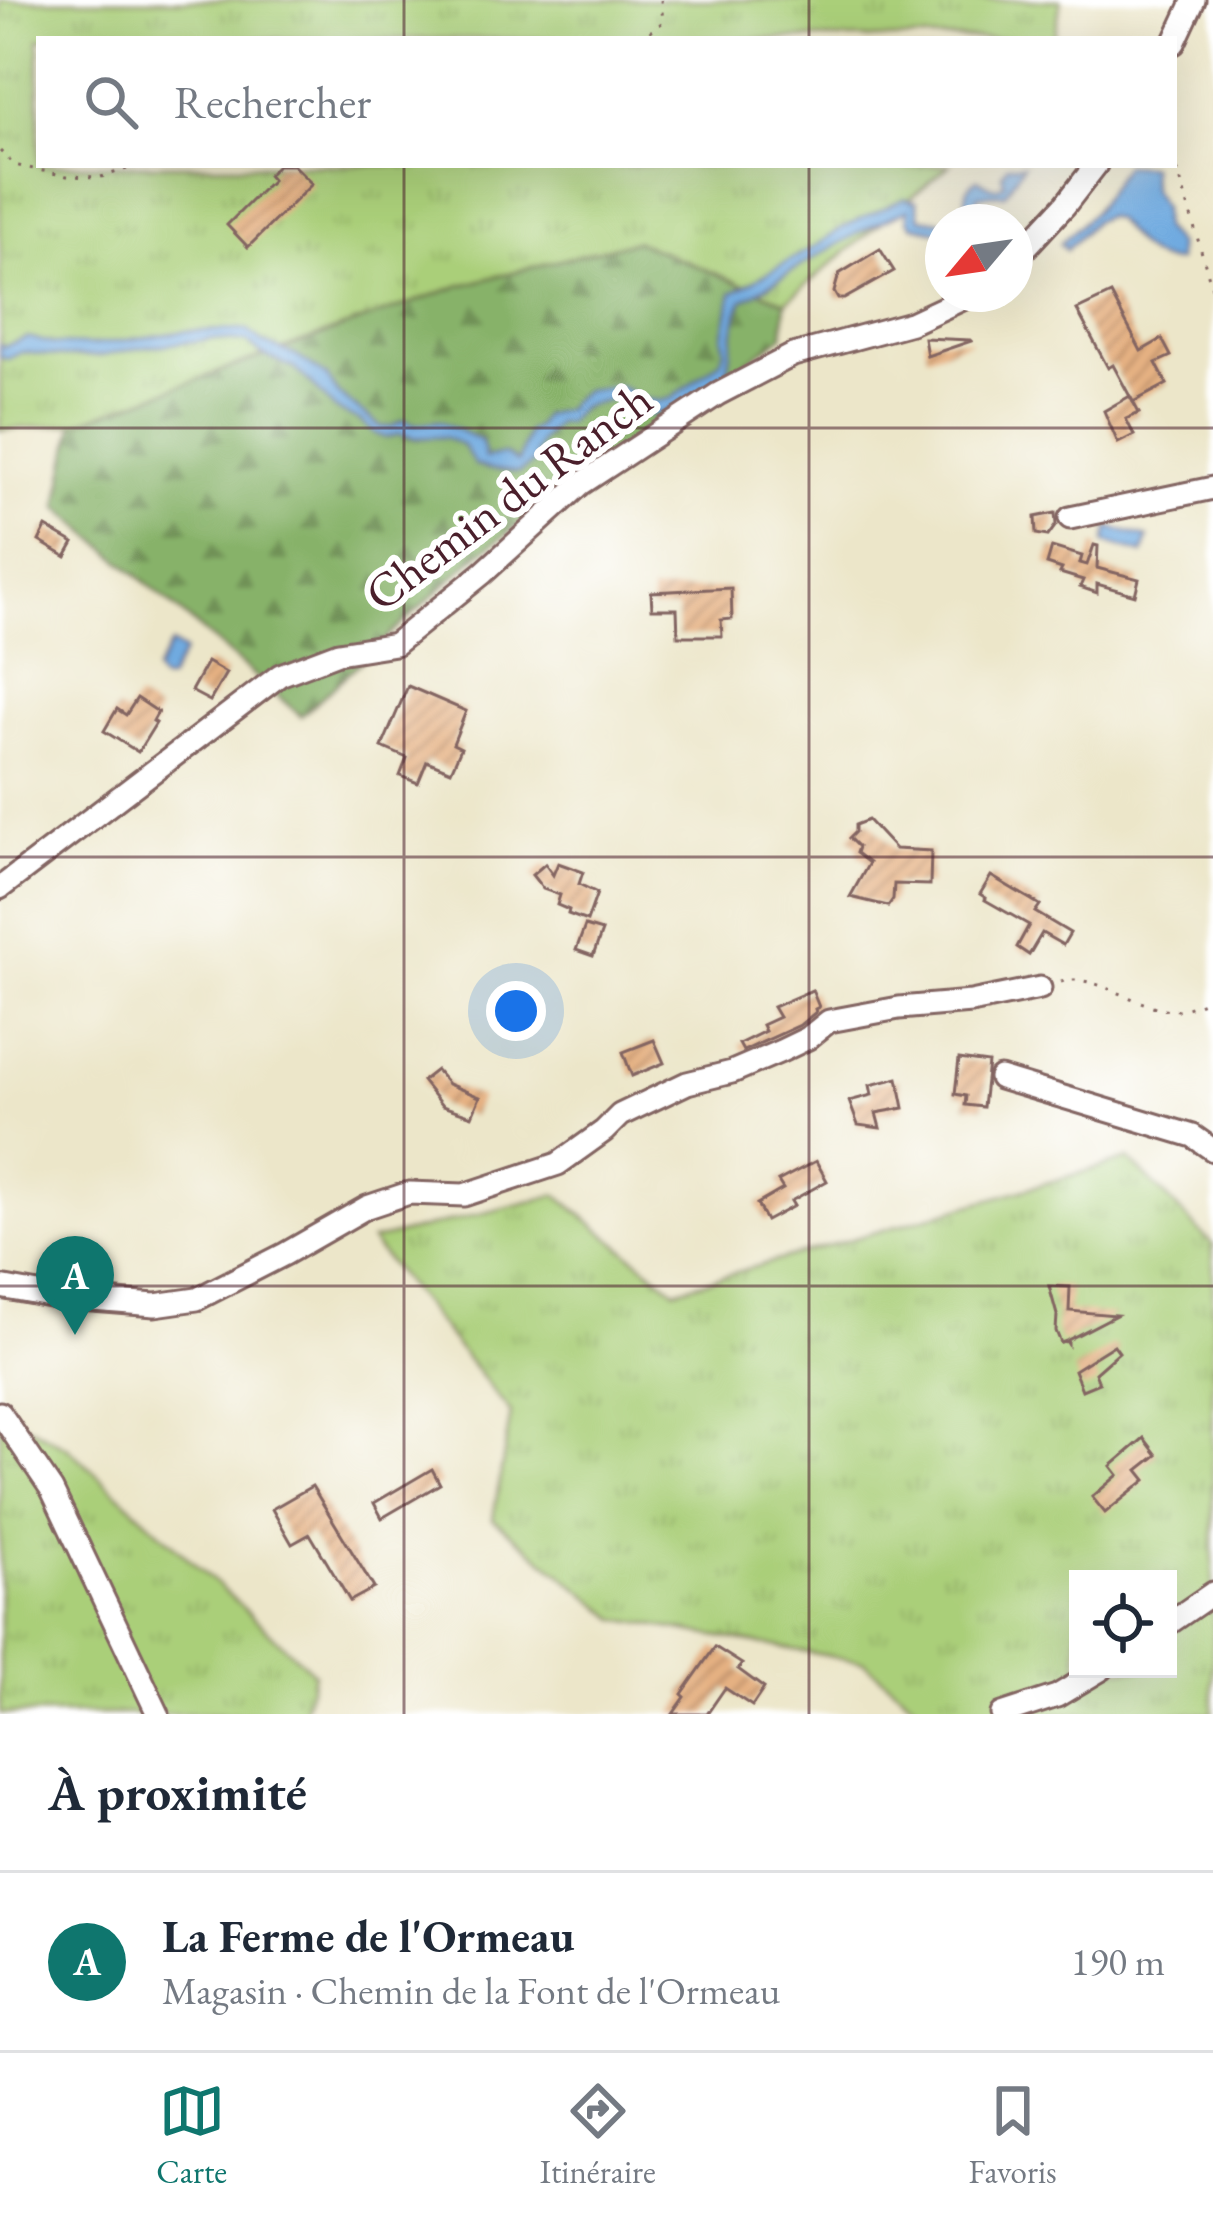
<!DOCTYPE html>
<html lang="fr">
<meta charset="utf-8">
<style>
:root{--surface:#fff;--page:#f6f6f7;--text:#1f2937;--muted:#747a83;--line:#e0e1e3;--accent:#0f766e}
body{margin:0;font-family:"EB Garamond",serif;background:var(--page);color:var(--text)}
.controls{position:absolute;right:36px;bottom:36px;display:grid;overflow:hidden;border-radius:0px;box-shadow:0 12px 48px #0002}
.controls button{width:108px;height:108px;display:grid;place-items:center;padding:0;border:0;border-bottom:3px solid var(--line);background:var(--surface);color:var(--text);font:60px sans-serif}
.compass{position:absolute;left:925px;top:204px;width:108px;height:108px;border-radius:50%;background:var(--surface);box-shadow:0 12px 48px #0002;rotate:241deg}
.you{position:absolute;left:516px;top:1011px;width:42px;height:42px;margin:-30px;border:9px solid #fff;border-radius:50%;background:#1a73e8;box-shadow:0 0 0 18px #1a73e833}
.badge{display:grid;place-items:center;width:78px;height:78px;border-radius:50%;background:var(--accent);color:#fff;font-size:39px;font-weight:700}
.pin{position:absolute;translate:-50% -99px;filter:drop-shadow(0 3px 6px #0008)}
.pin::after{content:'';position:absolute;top:63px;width:42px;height:36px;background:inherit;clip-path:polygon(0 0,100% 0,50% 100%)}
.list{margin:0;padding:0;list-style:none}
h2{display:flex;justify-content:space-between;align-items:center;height:156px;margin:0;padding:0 48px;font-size:51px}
h2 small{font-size:39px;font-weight:400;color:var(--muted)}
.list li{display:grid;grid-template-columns:78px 1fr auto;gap:36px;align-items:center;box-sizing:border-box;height:180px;padding:0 48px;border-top:3px solid var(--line)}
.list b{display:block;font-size:45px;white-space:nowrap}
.list p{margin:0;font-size:39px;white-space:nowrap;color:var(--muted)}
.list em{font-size:39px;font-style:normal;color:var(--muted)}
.icon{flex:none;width:66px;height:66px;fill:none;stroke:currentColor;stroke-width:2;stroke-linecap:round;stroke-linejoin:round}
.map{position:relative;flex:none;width:1213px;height:1714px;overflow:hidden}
.search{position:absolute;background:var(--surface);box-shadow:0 12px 48px #0002;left:36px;right:36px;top:36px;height:132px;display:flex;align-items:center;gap:30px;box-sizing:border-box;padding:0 42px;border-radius:0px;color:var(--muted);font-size:45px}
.sheet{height:336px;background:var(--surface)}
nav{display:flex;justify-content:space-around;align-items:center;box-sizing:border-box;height:168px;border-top:3px solid var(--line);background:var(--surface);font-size:33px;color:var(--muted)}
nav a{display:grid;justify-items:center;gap:6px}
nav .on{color:var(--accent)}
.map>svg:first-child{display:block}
</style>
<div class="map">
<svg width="1213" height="1714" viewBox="0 0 1213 1714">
<defs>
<pattern id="grass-tufts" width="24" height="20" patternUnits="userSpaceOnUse" patternTransform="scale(3)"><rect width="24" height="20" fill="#aacf79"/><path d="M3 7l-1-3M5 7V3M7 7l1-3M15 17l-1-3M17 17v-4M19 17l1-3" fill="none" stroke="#94b169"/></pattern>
<pattern id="forest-firs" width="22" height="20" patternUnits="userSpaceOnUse" patternTransform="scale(3)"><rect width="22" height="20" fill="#87b269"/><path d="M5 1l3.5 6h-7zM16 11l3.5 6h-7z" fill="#709057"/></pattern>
<pattern id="building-hatch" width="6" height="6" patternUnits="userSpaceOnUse" patternTransform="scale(3)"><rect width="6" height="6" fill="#e5b182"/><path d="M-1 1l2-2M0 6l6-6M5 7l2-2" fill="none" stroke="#bc8f6b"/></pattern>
</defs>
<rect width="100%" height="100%" fill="#fff"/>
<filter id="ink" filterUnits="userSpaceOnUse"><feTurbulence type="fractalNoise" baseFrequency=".00833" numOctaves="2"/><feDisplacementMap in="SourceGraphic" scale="24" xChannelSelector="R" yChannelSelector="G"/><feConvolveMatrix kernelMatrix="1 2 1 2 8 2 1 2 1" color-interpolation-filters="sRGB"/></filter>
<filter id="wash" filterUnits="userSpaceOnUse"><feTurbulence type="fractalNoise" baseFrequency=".004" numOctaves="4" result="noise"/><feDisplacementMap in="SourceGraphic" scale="48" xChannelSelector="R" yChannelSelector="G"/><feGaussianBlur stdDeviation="2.7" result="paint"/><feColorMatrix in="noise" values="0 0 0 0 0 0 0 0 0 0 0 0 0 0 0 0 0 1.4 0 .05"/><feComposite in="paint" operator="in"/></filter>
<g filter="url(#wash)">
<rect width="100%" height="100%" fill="#ece6c9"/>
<!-- grass -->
<g fill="url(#grass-tufts)" stroke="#7a7752" stroke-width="3" fill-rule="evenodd">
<path d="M0,0H1061L1054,39H39V165H950L786,302L635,241L459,286L74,424L0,430Z"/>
<path d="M1129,1159L1213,1245V1714H926L864,1662L617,1619L493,1519L511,1413L371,1241L557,1195L675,1290ZM1078,1579H1168V1669H1078Z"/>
<path d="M0,1411L68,1448L314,1673L302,1714H0Z"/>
</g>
<!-- forest -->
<path fill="url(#forest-firs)" stroke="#68684a" stroke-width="3" d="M635,241L786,302L783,336L480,553L301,716L58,507L74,424L459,286Z"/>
<!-- water -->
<g fill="#6faae0" stroke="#5c6486" stroke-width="3">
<path d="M1007,165H1023L1005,194L979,195L967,222H956C959,218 963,215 964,210C968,196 963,188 977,179C987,183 994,193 1004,183L1002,174Z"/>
<path d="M1124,165L1150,166L1151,189L1162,208V228L1177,245V261C1147,265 1132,238 1114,219L1106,216L1094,221L1066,250L1060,244L1094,211Z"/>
<path d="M904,198L917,201L920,218L947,222H943V232L913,226L908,220V210C849,233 797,270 743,300C733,320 732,352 727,374C710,387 671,416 649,415C637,414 624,405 614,398L581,407L566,423L558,422C544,435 535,446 534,463L518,473L488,469L475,465L463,446L444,437L415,438L400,434L386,438L376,434L360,421L335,409L311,383L294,368L263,355L247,342L212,339L139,348L102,356L64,357L22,352L8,359L0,357V345L5,346L28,337L53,344L93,345L186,331L247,330L263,343L295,355L327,376L338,394L381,427H391L404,420L415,424L440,421L482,441L485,458L503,454L518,462L528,431L536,427L543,415L565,409L571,401L585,390L619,386L645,399L660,401L672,398L720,361L725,350L723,338L732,293L819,244L842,228Z"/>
<path d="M1109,527L1148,538L1143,554L1105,543Z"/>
<path d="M171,644L184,652L168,680H160L155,672Z"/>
</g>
<g id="blocks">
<!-- building -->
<g fill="url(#building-hatch)">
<path d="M278,165H293L312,184L248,247L227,225L272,180L268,175Z"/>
<path d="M880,249L894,271L844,299H838L834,292L839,274Z"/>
<path d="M1111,294L1141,351L1162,339L1171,356L1156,363L1167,384L1133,402L1113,365L1108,368L1077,310Z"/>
<path d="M924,338L970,340L971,341L927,356Z"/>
<path d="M1130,396L1139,413L1126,419L1134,435L1118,443L1104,411Z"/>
<path d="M1055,513L1056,525L1048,536L1036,534L1035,517Z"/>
<path d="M46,527L74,543L66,557L39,541Z"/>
<path d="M1094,545L1098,546L1097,568L1139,579L1135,595L1097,584V593L1080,587L1083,580L1060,573L1062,569L1047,564L1052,547L1082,556L1080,563L1087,565Z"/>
<path d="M731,588L732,619L721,620L722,636H678L677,609H652L651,592Z"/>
<path d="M207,662L226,673L210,701L191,691Z"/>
<path d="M408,686L466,711L453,744L461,748L451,771L427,761L418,783L400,776L407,758L382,747Z"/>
<path d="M137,698L158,712L153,721L156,723L138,752L104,731L117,709L126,715Z"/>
<path d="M868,820L895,849L931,851L930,885L894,884L893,899L888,906L850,897L869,863L856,853L858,847L849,838L855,832V825Z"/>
<path d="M558,863L583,872L579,884L597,893L587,921L568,914L569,910L557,905L560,895L543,889L532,875L545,864L553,875Z"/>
<path d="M991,876L1040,905L1035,912L1070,933L1063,945L1042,933L1029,955L1017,947L1029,925L985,900L986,898L980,894Z"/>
<path d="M585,926L602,931L593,956L576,950Z"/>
<path d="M812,990L819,1007L815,1009L816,1012L800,1025L743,1051L739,1044L765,1031L762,1025L779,1017L773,1007Z"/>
<path d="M654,1040L664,1063L632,1076L623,1052Z"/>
<path d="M959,1059L988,1063L983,1107L965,1105L966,1096L955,1094Z"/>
<path d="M436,1070L448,1084L480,1097L472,1116L442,1106L422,1081Z"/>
<path d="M898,1078L904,1108L876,1113L880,1128L858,1125L849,1101L872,1095L870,1085Z"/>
<path d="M816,1161L827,1181L791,1201L794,1206L766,1221L757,1204L783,1189L778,1181Z"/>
<path d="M1049,1286L1070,1287L1069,1311L1116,1315L1068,1340V1344L1066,1341L1061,1343L1056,1331L1057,1315Z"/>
<path d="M1114,1345L1119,1352L1095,1373L1099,1383L1082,1390L1074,1370Z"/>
<path d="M1144,1438L1157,1455L1138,1470L1146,1480L1105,1513L1092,1497L1118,1475L1111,1466Z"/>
<path d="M432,1469L440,1484L382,1518L374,1503Z"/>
<path d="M312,1486L374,1588L350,1601L310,1534L292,1544L272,1509Z"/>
<path d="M715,1647L742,1664L738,1669L764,1688L752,1706L725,1688L707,1714H673L685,1697L682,1694Z"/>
</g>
</g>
</g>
<g filter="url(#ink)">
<use href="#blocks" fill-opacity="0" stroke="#836562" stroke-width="3"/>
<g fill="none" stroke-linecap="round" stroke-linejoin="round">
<defs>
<g id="minor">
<path d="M1174,43L1194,0"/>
<path d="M1015,259L1065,205L1096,165"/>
<path d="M1070,518L1213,488"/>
<path d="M0,888L280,675L338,653L395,644L483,573L581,484L718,394L793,355L911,323L973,294"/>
<path d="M1000,1078L1193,1136L1213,1150"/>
<path d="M0,1287L55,1297L155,1305L197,1299L285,1254L367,1207L409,1193L464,1195L558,1164L604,1131L620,1115L687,1083L732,1072L781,1051L808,1038L829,1021L899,1008L971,1002L1040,988"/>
<path d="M0,1413L52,1490L158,1714"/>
<path d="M1168,1624L1213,1593"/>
<path d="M1002,1714L1057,1696L1102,1669"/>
</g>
</defs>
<!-- minor casing -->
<use href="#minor" stroke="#836562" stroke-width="27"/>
<!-- path -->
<g stroke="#836562" stroke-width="3" stroke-dasharray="3 9" stroke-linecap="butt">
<path d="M640,39L663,22L661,0"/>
<path d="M0,151L14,165L67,176L101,177L140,165"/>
<path d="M1174,158L1213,291"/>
<path d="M1061,982C1093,971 1139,1010 1175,1010C1187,1010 1202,1002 1213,998"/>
</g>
<!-- minor -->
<use href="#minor" stroke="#fff" stroke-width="21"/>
</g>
</g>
<!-- grid -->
<path fill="none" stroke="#4a1f2b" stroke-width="3" stroke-opacity="0.55" d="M404,0V39M809,0V39M404,165V1714M809,165V1714M0,428H1213M0,857H1213M0,1286H1213"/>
<g text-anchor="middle" stroke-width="12" stroke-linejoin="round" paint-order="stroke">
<!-- street labels -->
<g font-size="48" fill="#4a1f2b" stroke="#fff">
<text transform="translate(508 496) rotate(-37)" y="17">Chemin du Ranch</text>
</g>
</g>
</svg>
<div class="controls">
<button><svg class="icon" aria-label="locate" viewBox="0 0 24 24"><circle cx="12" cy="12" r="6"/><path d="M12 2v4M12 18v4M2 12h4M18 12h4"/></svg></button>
</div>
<svg class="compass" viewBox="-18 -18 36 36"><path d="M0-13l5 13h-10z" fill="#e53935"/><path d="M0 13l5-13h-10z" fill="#747a83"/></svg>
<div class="you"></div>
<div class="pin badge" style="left:75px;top:1335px">A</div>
<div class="search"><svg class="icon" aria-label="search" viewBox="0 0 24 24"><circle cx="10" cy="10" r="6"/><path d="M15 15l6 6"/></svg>Rechercher</div>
</div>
<section class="sheet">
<h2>À proximité<small></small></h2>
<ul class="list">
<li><span class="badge">A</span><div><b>La Ferme de l'Ormeau</b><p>Magasin · Chemin de la Font de l'Ormeau</p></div><em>190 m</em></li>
</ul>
</section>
<nav>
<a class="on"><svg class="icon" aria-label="map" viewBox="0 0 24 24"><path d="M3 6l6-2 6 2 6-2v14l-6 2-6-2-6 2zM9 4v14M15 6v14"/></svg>Carte</a>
<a><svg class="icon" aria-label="directions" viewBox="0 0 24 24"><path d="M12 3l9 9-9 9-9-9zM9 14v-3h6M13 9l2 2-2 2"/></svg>Itinéraire</a>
<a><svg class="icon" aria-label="saved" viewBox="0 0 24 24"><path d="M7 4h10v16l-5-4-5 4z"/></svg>Favoris</a>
</nav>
